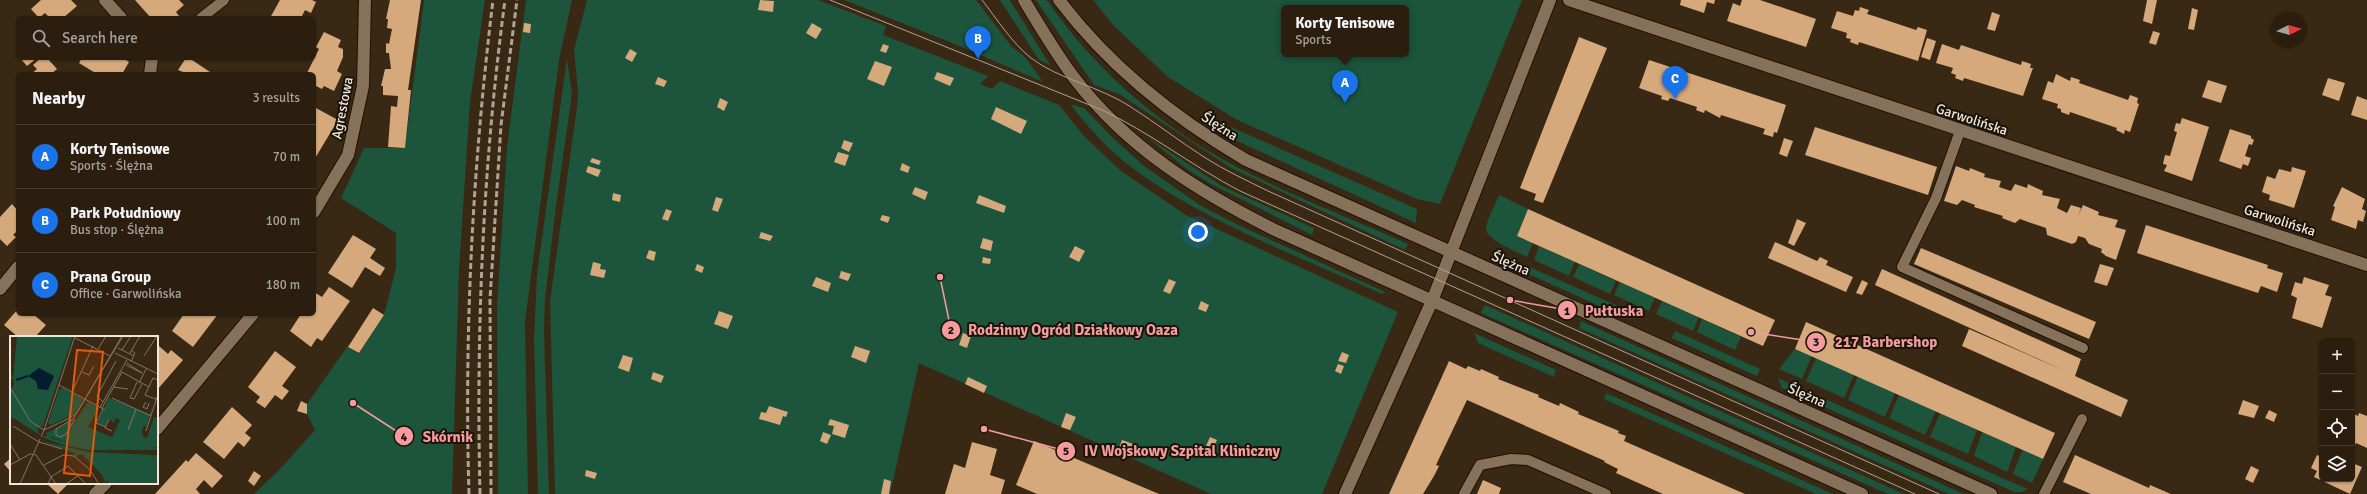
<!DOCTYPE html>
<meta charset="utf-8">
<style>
:root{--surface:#2b1e0e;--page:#332717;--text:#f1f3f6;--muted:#a6a29e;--line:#473c2e;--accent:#1a73e8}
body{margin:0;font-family:Signika,sans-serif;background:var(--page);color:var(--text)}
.controls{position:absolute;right:12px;bottom:12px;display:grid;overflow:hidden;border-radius:6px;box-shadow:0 1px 3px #0004}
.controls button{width:36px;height:36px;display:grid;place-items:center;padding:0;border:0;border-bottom:1px solid var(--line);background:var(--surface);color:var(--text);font:20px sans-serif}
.compass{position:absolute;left:2271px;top:12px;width:36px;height:36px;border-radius:50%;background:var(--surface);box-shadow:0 1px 3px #0004;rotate:84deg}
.you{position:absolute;left:1198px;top:232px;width:14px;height:14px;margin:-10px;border:3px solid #fff;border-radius:50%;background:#1a73e8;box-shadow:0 0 0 6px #1a73e833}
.badge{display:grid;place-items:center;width:26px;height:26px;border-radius:50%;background:var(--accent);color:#fff;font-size:13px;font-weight:700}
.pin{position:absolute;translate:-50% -33px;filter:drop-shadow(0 1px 2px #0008)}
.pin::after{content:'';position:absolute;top:21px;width:14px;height:12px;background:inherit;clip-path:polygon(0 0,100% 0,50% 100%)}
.popup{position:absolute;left:1281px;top:5px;width:128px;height:52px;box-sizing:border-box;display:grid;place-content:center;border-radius:6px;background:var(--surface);filter:drop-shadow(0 1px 3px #0005);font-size:13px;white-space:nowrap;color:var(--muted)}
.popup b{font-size:15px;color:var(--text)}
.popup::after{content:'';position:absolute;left:50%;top:100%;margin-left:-8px;border:8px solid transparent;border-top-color:var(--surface)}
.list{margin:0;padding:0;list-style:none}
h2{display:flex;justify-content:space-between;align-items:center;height:52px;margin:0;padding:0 16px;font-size:17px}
h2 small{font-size:13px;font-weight:400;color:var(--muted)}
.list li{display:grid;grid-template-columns:26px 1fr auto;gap:12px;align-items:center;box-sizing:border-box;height:64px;padding:0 16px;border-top:1px solid var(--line)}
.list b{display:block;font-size:15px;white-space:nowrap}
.list p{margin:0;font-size:13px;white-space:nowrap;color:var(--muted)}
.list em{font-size:13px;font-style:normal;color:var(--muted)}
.icon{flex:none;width:22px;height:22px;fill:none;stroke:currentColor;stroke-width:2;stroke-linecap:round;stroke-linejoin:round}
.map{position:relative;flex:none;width:2367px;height:494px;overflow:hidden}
.search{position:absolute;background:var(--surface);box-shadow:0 1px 3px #0004;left:16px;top:16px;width:300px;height:44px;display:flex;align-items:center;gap:10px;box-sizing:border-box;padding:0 14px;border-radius:6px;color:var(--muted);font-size:15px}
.panel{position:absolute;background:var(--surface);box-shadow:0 1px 3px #0004;left:16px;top:72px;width:300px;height:244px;border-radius:6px}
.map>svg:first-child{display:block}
</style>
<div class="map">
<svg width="2367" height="494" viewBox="0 0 2367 494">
<rect width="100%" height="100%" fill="#392813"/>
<!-- green -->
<g fill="#1c543c" fill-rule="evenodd">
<path d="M424,0H485L470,102L459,270L452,494H254L280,469L315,430L307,414V404L347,347L359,354L384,315L396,268V233L341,198L364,148H405Z"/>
<path d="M526,0H572L559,60L525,322L528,494H498L497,306L507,147Z"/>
<path d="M587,0H818L886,26L883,35L988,76L980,84L992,89L1000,81L1059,105L1084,136L1121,171L1186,215L1398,312L1322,494H1211L919,363L890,494H555L550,301L577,107L578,91L574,50Z"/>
<path d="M844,0H976L1012,47L1025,57L1043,82L952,43Z"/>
<path d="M1000,0H1010L1050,65L1039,60Z"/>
<path d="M1036,0H1047C1093,67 1155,122 1226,161C1282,192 1348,217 1408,244L1405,250L1231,168L1119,94L1094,85Z"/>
<path d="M1093,0H1522L1440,204L1417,199L1237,120L1168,77L1114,26ZM1284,8H1406V54H1284Z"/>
<path d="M567,58L572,94L556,206L545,300L544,331L549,494H538L534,339L537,274Z"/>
<path d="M1070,104L1084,108L1112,137L1144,166L1200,205L1234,223L1385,292L1382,294C1302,258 1201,220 1131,167C1108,150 1088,127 1070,104Z"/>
<path d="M1231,127L1417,209L1416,223L1237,141L1231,133Z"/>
<path d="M1147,137L1222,186L1314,228L1312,235L1211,184L1188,170Z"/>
<path d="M1499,195L1528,209L1517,236L1533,243L1527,257C1518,252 1484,240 1486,227C1488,217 1495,205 1499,195Z"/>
<path d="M1539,246L1575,262L1569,276L1534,260Z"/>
<path d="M1507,257L1627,310L1624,317L1504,263Z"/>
<path d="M1579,264L1616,281L1610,294L1573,277Z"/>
<path d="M1620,282L1655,298L1649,311L1614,295Z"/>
<path d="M1662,301L1699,317L1693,331L1656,314Z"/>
<path d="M1485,305L1904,494H1888L1481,313Z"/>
<path d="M1702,319L1741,337L1735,350L1697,332Z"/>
<path d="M1581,321L1964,494H1949L1915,479L1579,328Z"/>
<path d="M1675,331L1760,369L1757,376L1672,338Z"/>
<path d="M1474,333L1556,370L1554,377L1478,343Z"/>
<path d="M1795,349L1812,356L1802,379L1779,369Z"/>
<path d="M1816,358L1854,375L1844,398L1806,381Z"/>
<path d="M1858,376L1895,393L1885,417L1848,400Z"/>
<path d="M1778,378L2000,477L2028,489L2022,492H2014L1782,388Z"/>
<path d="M1606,393L1833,494H1816L1604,399Z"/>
<path d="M1899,395L1936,411L1925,435L1889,418Z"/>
<path d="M1940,413L1977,430L1968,454L1930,437Z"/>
<path d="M1982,432L2016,447L2007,472L1974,456Z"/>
<path d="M2022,450L2043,459L2032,483L2013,474Z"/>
</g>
<!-- building -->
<g fill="#d6a97d">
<path d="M41,0H71L77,6L63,18H50L45,13L39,18L31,9Z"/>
<path d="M135,0H179L184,5L176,12L179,16L177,18H151Z"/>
<path d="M280,0H312L316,2L311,13L305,10L301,18H270Z"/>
<path d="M390,0H421L408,90H411L405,148L388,147L391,106L397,107L398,96L383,95V86H381L385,69H391L389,53H386V43L389,44L392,29L387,28L388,19H386Z"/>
<path d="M760,0L774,1L773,12L758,10Z"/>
<path d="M1681,0H1715L1714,4L1707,2L1704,13L1680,5Z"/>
<path d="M1742,0H1760L1816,19L1806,47L1727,21L1733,3L1740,6Z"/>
<path d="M2147,0H2157L2152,24L2143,21Z"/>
<path d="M1860,7L1869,10L1867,14L1874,16L1916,30L1918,27L1927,30L1918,61L1859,42L1858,45L1850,42L1851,39L1846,38L1847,33L1831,28L1837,11L1853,16L1855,10L1859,11Z"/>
<path d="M2192,8L2198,10L2194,30L2188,29Z"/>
<path d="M1992,12L2000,15L1995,31L1987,29Z"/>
<path d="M524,23L531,24L530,33L523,32Z"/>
<path d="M812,23L822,29L816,39L806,33Z"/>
<path d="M2153,31L2160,33L2156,45L2149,43Z"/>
<path d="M324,32L341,40L338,47L343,49V57L337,71L342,74L334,91L324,86L322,89L314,85V74L307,73L319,49L316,47Z"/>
<path d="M1579,37L1607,48L1543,203L1534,200L1536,194L1520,188Z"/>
<path d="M1927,38L1936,41L1930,60L1921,57Z"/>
<path d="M883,44L889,46L886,53L880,51Z"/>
<path d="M1942,44L1959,50L1961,45L2021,65L2022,61L2031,64L2030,68H2033L2023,96L1964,78L1963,81L1955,78L1956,75L1951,73L1953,68L1936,63Z"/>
<path d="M630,49L637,53L632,62L625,58Z"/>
<path d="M20,58H37L27,66Z"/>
<path d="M41,58H47L57,69L51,74H31L37,69L33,65Z"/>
<path d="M82,58H123L129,62L122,74H97L79,63Z"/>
<path d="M186,58H189L213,74H182L183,72L178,70Z"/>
<path d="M1649,60L1786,105L1777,133L1774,132L1773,137L1763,134L1765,129L1721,115L1720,118L1705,110L1704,113L1696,110L1697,107L1670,98L1668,101L1661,99L1662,96L1639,88Z"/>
<path d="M875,61L892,67L884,86L867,79Z"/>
<path d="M937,72L954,78L950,86L934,79Z"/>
<path d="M2056,74L2070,81L2071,77L2080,80L2079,83L2128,100L2130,95L2138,98L2137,103L2139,104L2130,132L2125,130L2124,134L2116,130L2117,128L2070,112L2069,115L2061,112V109L2057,108L2058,104L2042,99L2048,81L2053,83Z"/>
<path d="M658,77L667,81L664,87L655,84Z"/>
<path d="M2328,78L2345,83L2339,101L2322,95Z"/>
<path d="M2208,80L2227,86L2221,103L2202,97Z"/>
<path d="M2357,96L2367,100V120L2351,115Z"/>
<path d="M720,98L728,102L724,111L717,107Z"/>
<path d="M314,107L338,120L314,160Z"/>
<path d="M996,107L1027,121L1021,134L991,119Z"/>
<path d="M2182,118L2209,127L2192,181L2164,171L2167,165L2163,164L2165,155L2170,156L2177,132L2174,131L2176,123L2180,124Z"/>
<path d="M1815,127L1937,167L1928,195L1805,155Z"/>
<path d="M2230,129L2251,136V138L2254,140L2252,145L2249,144L2245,156L2251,158L2248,166L2243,164L2241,169L2219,161Z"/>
<path d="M1784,138L1793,141L1787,157L1779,154Z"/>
<path d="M844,140L853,143L849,152L841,148Z"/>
<path d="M838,152L849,155L845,166L834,162Z"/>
<path d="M592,158L601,161L599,165L590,162Z"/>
<path d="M902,163L910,167L908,173L900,170Z"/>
<path d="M588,166L601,170L598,177L586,172Z"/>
<path d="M1956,166L1969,171L1970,168L1985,174L1984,177L2001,181L1999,187L2011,191L2015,184L2027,188L2028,184L2032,186L2043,191L2042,195L2060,199L2057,208L2067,213L2071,205L2081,208L2078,216L2083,205L2099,212L2098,215L2118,220L2115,227L2126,230L2116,260L2106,256L2101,252L2102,249L2089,244L2085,238L2078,236L2076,242L2072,244L2047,235L2046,228L2031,223L2020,219L2015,223L2002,218L2003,216L1974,207L1975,205L1962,200L1957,205L1944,201Z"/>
<path d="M2292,167L2306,171L2294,208L2269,200L2270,195L2262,192L2267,176L2275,179L2279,169L2291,172Z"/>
<path d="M915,187L928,192L925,200L912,194Z"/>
<path d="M2342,187L2365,199L2362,209L2366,211L2363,222L2358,220L2356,229L2331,220L2335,207L2333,206Z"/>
<path d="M613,193L621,195L620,202L612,200Z"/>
<path d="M979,195L1006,206L1004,213L976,203Z"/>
<path d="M716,197L723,199L718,212L712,210Z"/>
<path d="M12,204L18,211V230L13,235L16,237L7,246L0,239V217Z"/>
<path d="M666,209L672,211L668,221L662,219Z"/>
<path d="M1528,209L1775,320L1763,346L1517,236Z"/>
<path d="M882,215L890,217L888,223L880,220Z"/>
<path d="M1797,219L1806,223L1794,246L1788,243Z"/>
<path d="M2146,225L2268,265L2267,268L2283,273L2277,292L2261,286L2258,293L2137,253Z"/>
<path d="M761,232L773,236L770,241L759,238Z"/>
<path d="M353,235L376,249L370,258L385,268L380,276L365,267L352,288L328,273Z"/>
<path d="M983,238L993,241L991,251L980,248Z"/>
<path d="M1775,242L1817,261L1820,257L1828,261L1826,265L1853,277L1846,292L1768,258Z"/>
<path d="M1075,246L1085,251L1079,262L1069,257Z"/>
<path d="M1921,248L2096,322L2089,339L1914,264Z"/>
<path d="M649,250L656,252L654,261L646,258Z"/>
<path d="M983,257L991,259L990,264L982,263Z"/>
<path d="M593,262L601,264L600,269L606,270L604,278L590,275Z"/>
<path d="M697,264L704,267L702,273L695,270Z"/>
<path d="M2100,264L2114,268L2107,286L2094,282Z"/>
<path d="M1882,269L2081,359L2075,376L2128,400L2121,417L1962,346L1969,329L2063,370L1875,285Z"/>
<path d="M841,271L851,274L848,281L839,278Z"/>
<path d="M816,277L831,283L828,292L812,286Z"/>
<path d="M2304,277L2329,285L2325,295L2332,297L2322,328L2292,318L2297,298L2291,295L2295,282L2302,284Z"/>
<path d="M1169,279L1176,282L1170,294L1163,291Z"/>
<path d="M1862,280L1868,283L1862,295L1856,293Z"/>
<path d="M329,287L350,301L322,341L317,338L311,347L290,331L301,314H314V292L322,297Z"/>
<path d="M1201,301L1209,305L1206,312L1198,309Z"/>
<path d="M373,308L384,315L359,353L348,347Z"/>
<path d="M18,309V314H33L46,325L35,337H18L4,325Z"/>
<path d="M719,311L733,316L728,329L714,324Z"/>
<path d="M184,314H218L193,347L172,331Z"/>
<path d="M1806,322L2055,433L2043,459L1795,349Z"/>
<path d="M963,333L971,336L967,348L959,345Z"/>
<path d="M159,346L168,354L171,350L183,360L157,390V349Z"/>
<path d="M855,346L870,351L866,363L851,357Z"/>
<path d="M275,351L296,367L282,386L289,391L282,400L275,395L265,408L256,402L260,397L248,387Z"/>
<path d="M1342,352L1349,355L1346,363L1338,361Z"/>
<path d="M623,355L633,358L629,372L618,368Z"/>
<path d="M1449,361L1466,369L1468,366L1480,371L1481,369L1499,377L1498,379L1539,395L1538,397L1559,406L1560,403L1579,412L1578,414L1619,431L1618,433L1626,436L1624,441L1745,494H1663L1616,473L1618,469L1604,462L1605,461L1467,400L1436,465L1439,466L1434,476L1423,494H1389Z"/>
<path d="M1338,364L1344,366L1341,374L1335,371Z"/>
<path d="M653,372L664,376L661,383L651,379Z"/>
<path d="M968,377L987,386L984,393L965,384Z"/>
<path d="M2243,400L2259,406L2254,418L2238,414Z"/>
<path d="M301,401L307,404V414L297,411Z"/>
<path d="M769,406L788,412L786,417L783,416L780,425L759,419L761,412L766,413Z"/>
<path d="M232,407L252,425L245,433L251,438L244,447L238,442L224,459L203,442Z"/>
<path d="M2269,410L2277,414L2274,422L2265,418Z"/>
<path d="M1066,413L1076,417L1070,430L1061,427Z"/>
<path d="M2352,413L2358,416L2359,413L2367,416V448L2356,443L2355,445L2352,444Z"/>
<path d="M830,419L849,425L845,438L832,434L834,426L828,425Z"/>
<path d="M823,432L831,435L827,444L820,441Z"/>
<path d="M1210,437L1217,440L1213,448L1206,446Z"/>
<path d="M1122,440L1133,444L1130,452L1119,448Z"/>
<path d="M1034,441L1159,494H1037L1016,485Z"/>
<path d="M972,442L997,449L990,475L1005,480L1001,494H945L954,464L965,468Z"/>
<path d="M196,453L223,476L212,488L204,480L196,489L200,494H155L186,460L188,462Z"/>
<path d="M2075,455L2149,488L2150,485L2171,494H2091L2063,482Z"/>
<path d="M2317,455L2322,457V479H2352V463L2362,467L2350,494L2314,477L2317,471L2311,468Z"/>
<path d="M11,458V470L10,471L4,464Z"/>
<path d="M2251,466L2259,470L2253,483L2245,479Z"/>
<path d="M586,470L597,473L595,479L585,476Z"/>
<path d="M254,471L261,476L254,486L248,481Z"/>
<path d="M884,479L891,481L889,494H881Z"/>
<path d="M1483,480L1501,488L1499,494H1477Z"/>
<path d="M46,483H69L58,494Z"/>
</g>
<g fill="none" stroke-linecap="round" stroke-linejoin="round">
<defs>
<g id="lane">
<path d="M201,18L224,0"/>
<path d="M1960,131L1936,198L1902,267L2083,348"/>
<path d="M1464,494L1480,465L1511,459L1528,460L1606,494"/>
<path d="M2044,494L2082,419"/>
</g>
<g id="street">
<path d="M105,0L121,18"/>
<path d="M1569,0L2367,265"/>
<path d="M150,74L152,58"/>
<path d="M314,212L348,155L363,86L365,0"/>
<path d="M0,289L18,267"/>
<path d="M157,429L253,314"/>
<path d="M95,494L106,483"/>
<path d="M1345,494L1432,301L1550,0"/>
</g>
<g id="secondary">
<path d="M1024,0C1040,27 1056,54 1075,79C1128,148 1199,192 1275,230L1862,494"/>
<path d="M1059,0C1109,66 1174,118 1246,160L1991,494"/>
</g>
</defs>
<!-- lane casing -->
<use href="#lane" stroke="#201100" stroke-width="12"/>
<!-- street casing -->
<use href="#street" stroke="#201100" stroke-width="14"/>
<!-- secondary casing -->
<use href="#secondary" stroke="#201100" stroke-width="14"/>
<!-- lane -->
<use href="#lane" stroke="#86725b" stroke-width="10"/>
<!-- street -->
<use href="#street" stroke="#86725b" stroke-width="12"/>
<!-- secondary -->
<use href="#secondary" stroke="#86725b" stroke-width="12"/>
<!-- tram -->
<g stroke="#b0a393" stroke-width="1">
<path d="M830,0L1102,110C1151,133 1192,166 1240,191L1915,494"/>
<path d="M982,0C997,19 1012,43 1031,58C1058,79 1101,87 1131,107C1156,123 1179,141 1204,157C1224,170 1246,180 1268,191L1939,494"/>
</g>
<!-- rail -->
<g stroke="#b0a393" stroke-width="3" stroke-dasharray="6 3" stroke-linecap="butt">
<path d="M469,494C464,328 473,164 493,0"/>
<path d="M480,494C476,328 483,164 505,0"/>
<path d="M491,494L490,299L501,125L517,0"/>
</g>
</g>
<g text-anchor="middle" stroke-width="4" stroke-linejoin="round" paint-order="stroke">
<!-- street labels -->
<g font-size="14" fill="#f1e6d9" stroke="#1a130a">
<text transform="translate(342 108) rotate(-79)" y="5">Agrestowa</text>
<text transform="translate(1972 119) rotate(18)" y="5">Garwolińska</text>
<text transform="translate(1220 126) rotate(33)" y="5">Ślężna</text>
<text transform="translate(2280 220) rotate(18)" y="5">Garwolińska</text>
<text transform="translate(1511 263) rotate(24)" y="5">Ślężna</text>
<text transform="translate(1807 395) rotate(24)" y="5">Ślężna</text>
</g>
</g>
<!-- overview -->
<g transform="translate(10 336)">
<rect width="148" height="148" fill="#392813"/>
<path d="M7,0H63L33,90L27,92L30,99L0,80V53L2,54L4,48L3,43H0V34L3,43ZM53,52L73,63L68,73L61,80L41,89L38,87L49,54ZM99,62L139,78L143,70L136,91L134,90L132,94L133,101L137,102L144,81L147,82L148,79V111H140L148,112V114H80L53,109L32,101L38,99L42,102L60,108L35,98L63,83L61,91L78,66L89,72L78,91L102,101L110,84L106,82L104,87L99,82L95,90L87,87ZM31,105L79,116L143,119V125L144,119H148V148H97L98,144L95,146L92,139L73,119L69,118L66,121L64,117Z" fill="#1c543c"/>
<path d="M29,32L44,40L38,54L28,53L26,45L18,40Z" fill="#031c2e"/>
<path fill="none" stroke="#031c2e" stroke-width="2" d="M6,44L18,40"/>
<path fill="none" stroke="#837462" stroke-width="1" d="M65,2L100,20M108,12L124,20M88,13L96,0M112,14L121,0M105,17L148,38M120,17L130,0M134,20L147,0M121,26L125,17L122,15M116,29L132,37L117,27M72,36L79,39L84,30M148,44L143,42L135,59L148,64M127,46L120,62L124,63L132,48M129,47L136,33M49,49L95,74M0,51L20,85L34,94L65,0M103,51L118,53M62,56L83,10M102,62L141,80M93,66L87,60L106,25M136,66L133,71L137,73L139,67M90,71L117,24M92,72L112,36L139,51M93,73L86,87L96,91M99,83L95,92L102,95M3,90L29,106M118,94L126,73M136,95L148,58M31,101L34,94L60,82L68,75L112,0M51,101L46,99V93L63,83L113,0M51,101L56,98L65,83M29,106L52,113M0,108L10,124M0,129L20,118L26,119L46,148M34,129L53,119L64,120L80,134L89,148M10,148L30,103M38,148L41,141L58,130L76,148M56,148L69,139"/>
<path fill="#e8590c" fill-opacity="0.15" stroke="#e8590c" stroke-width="2" d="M67,14L93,16L80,140L54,137Z"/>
<rect width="148" height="148" fill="none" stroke="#f1e6d9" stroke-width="2"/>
</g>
<!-- callouts -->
<path fill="none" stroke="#f59b9d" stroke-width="1.5" d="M1510 300L1567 310M940 277L951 330M1751 332L1816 342M353 403L404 436M984 429L1066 451"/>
<g fill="#f59b9d" stroke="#1a130a" stroke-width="1.5">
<circle cx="1510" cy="300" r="4"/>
<circle cx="940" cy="277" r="4"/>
<circle cx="1751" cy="332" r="4"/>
<circle cx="353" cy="403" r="4"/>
<circle cx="984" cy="429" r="4"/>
<circle cx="1567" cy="310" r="10"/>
<circle cx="951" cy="330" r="10"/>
<circle cx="1816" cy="342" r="10"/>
<circle cx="404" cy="436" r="10"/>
<circle cx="1066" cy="451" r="10"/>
</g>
<g font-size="12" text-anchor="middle" font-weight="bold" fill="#111">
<text x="1567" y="315">1</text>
<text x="951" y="334">2</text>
<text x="1816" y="346">3</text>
<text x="404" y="441">4</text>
<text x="1066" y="455">5</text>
</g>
<g font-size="15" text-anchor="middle" font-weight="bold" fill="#f59b9d" stroke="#1a130a" stroke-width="4" stroke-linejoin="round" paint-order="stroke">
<text x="1614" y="316">Pułtuska</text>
<text x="1073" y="335">Rodzinny Ogród Działkowy Oaza</text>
<text x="1886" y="347">217 Barbershop</text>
<text x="448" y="442">Skórnik</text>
<text x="1182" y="456">IV Wojskowy Szpital Kliniczny</text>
</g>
</svg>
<div class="controls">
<button>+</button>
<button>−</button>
<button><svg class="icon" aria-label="locate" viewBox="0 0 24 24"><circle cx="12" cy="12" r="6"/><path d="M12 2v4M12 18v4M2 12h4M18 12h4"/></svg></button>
<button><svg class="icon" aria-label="layers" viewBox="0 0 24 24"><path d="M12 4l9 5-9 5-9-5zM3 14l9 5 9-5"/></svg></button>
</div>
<svg class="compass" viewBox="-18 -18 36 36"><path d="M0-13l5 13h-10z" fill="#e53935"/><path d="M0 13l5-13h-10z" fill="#a6a29e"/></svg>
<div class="you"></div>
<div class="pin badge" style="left:1345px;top:103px">A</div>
<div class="popup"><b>Korty Tenisowe</b>Sports</div>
<div class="pin badge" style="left:978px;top:59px">B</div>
<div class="pin badge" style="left:1675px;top:99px">C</div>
<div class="search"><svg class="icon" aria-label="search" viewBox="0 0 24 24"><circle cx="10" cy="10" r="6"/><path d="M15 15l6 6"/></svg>Search here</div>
<section class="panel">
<h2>Nearby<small>3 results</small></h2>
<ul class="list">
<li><span class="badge">A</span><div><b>Korty Tenisowe</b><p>Sports · Ślężna</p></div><em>70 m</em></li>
<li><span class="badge">B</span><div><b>Park Południowy</b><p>Bus stop · Ślężna</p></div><em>100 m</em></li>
<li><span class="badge">C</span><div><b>Prana Group</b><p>Office · Garwolińska</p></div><em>180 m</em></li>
</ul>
</section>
</div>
